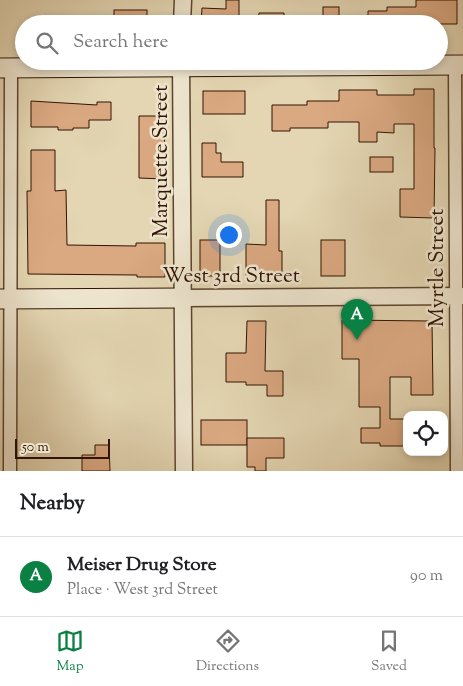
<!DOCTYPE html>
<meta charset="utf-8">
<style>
:root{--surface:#fff;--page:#f2f2f2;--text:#202124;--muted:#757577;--line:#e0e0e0;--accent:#0b8043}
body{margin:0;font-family:"Sorts Mill Goudy",serif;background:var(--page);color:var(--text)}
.controls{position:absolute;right:15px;bottom:15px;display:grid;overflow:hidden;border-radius:10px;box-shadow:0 2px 8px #0003}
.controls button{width:45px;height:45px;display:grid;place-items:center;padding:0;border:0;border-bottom:1px solid var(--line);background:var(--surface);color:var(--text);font:25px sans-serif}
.scale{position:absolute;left:15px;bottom:12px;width:95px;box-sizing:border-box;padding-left:5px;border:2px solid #311401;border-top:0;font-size:14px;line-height:18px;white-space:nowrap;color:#311401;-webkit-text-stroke:4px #ede4ce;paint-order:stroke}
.you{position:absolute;left:228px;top:234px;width:18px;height:18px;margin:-12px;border:4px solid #fff;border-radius:50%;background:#1a73e8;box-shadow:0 0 0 8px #1a73e833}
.badge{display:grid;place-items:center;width:32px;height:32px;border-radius:50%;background:var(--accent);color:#fff;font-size:16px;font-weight:700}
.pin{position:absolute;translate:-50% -41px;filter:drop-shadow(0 1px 2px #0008)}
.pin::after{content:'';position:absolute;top:26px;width:18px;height:15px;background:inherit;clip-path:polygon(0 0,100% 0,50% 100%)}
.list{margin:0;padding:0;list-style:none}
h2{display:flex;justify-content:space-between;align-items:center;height:65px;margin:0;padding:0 20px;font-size:21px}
h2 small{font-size:16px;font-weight:400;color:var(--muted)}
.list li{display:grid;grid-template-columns:32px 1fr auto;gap:15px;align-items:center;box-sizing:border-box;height:80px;padding:0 20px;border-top:1px solid var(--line)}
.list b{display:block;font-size:19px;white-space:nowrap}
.list p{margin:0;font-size:16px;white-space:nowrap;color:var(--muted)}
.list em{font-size:16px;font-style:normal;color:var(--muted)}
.icon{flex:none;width:28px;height:28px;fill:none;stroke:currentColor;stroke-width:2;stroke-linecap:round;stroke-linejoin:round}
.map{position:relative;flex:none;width:463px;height:471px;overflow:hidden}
.search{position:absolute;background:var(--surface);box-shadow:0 2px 8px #0003;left:15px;right:15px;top:15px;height:55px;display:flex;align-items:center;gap:12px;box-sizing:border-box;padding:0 18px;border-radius:28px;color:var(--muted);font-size:19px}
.sheet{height:145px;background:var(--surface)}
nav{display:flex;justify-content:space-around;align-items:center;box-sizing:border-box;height:70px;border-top:1px solid var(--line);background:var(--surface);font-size:14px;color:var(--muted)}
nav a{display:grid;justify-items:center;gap:2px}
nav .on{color:var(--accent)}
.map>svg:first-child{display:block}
</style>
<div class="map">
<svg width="463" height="471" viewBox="0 0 463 471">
<rect width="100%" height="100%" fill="#e4d6b3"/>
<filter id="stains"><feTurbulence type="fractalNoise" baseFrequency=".004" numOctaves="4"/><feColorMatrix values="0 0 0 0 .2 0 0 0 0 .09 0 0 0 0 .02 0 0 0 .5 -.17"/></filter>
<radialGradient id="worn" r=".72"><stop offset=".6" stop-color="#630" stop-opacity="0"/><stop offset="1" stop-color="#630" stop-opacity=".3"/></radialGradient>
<!-- building -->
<g fill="#daa881" stroke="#311401">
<path d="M226,0H239V24H201L202,8L226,9Z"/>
<path d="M416,0H457V24H368V11H387V7H416Z"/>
<rect x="323" y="7" width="16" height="17"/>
<rect x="114" y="10" width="33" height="14"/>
<path d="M259,13H284V24H258Z"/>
<path d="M414,89H434V148H435L434,218L400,217V189H414V124H394V133L377,132V142H359V122H328V128H290V131H272V105H307V101H339V90H377V95H414Z"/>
<rect x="203" y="91" width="42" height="23"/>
<path d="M31,101L97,105V102H111V120H89V128H73V130H58V127H31Z"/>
<path d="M139,116H165L164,179L139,178Z"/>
<path d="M202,143H216V153H221V162H243V177H202Z"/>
<path d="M31,150H55V191L66,190L67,245L136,246V243H165V277H137V275L28,274L27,191H31Z"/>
<rect x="370" y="157" width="23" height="15"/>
<path d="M266,200H279V251H282V276H246V244L266,245Z"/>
<rect x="200" y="240" width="20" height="36"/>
<rect x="321" y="240" width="24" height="36"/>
<path d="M342,320L432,321L433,395H411V377H390V419H407V446H380V443H361V428H380V407H359V359H342Z"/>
<path d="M247,321H266L265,371H283V396H267V385H246V382H226V353H246Z"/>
<rect x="201" y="420" width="46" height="25"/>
<path d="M247,438H284V458H266V471H255V467H247Z"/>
<path d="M95,445H109L110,471H82V455H95Z"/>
</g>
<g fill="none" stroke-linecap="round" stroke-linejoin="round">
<defs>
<g id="minor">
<path d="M455,66L457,471"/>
<path d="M10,471L11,68"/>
</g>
<g id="tertiary">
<path d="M182,24L183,0"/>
<path d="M181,61L184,471"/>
<path d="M182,298L463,296"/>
</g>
<g id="secondary">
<path d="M0,68L463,65"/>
<path d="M0,299L182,298"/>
</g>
</defs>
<!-- minor casing -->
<use href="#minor" stroke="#5e442e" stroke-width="15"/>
<!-- tertiary casing -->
<use href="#tertiary" stroke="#5e442e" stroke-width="19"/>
<!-- secondary casing -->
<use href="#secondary" stroke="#311401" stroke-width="21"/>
<!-- minor -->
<use href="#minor" stroke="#ede4ce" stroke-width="12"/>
<!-- tertiary -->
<use href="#tertiary" stroke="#ede4ce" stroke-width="16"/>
<!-- secondary -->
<use href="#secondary" stroke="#ede4ce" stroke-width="19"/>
</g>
<g text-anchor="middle" stroke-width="5" stroke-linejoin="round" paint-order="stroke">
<!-- street labels -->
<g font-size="21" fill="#311401" stroke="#ede4ce">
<text transform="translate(160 161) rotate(-90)" y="7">Marquette Street</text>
<text transform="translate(436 268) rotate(-90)" y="7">Myrtle Street</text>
<text x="231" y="282">West 3rd Street</text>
</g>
</g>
<rect width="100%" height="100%" filter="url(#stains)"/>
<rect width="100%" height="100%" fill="url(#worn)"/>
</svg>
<div class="controls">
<button><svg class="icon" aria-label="locate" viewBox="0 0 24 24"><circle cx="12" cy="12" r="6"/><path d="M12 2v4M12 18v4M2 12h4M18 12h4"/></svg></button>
</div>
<div class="scale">50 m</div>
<div class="you"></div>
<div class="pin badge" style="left:357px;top:340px">A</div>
<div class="search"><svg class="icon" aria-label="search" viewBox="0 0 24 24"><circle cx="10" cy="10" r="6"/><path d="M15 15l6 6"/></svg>Search here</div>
</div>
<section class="sheet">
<h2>Nearby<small></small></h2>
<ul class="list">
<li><span class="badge">A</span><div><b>Meiser Drug Store</b><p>Place · West 3rd Street</p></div><em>90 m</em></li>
</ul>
</section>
<nav>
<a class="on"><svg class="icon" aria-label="map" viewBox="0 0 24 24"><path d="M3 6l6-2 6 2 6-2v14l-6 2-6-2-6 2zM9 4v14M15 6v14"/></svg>Map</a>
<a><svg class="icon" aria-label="directions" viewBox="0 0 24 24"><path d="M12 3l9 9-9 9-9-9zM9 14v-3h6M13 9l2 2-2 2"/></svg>Directions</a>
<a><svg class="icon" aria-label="saved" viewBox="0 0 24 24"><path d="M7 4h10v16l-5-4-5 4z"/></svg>Saved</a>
</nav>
